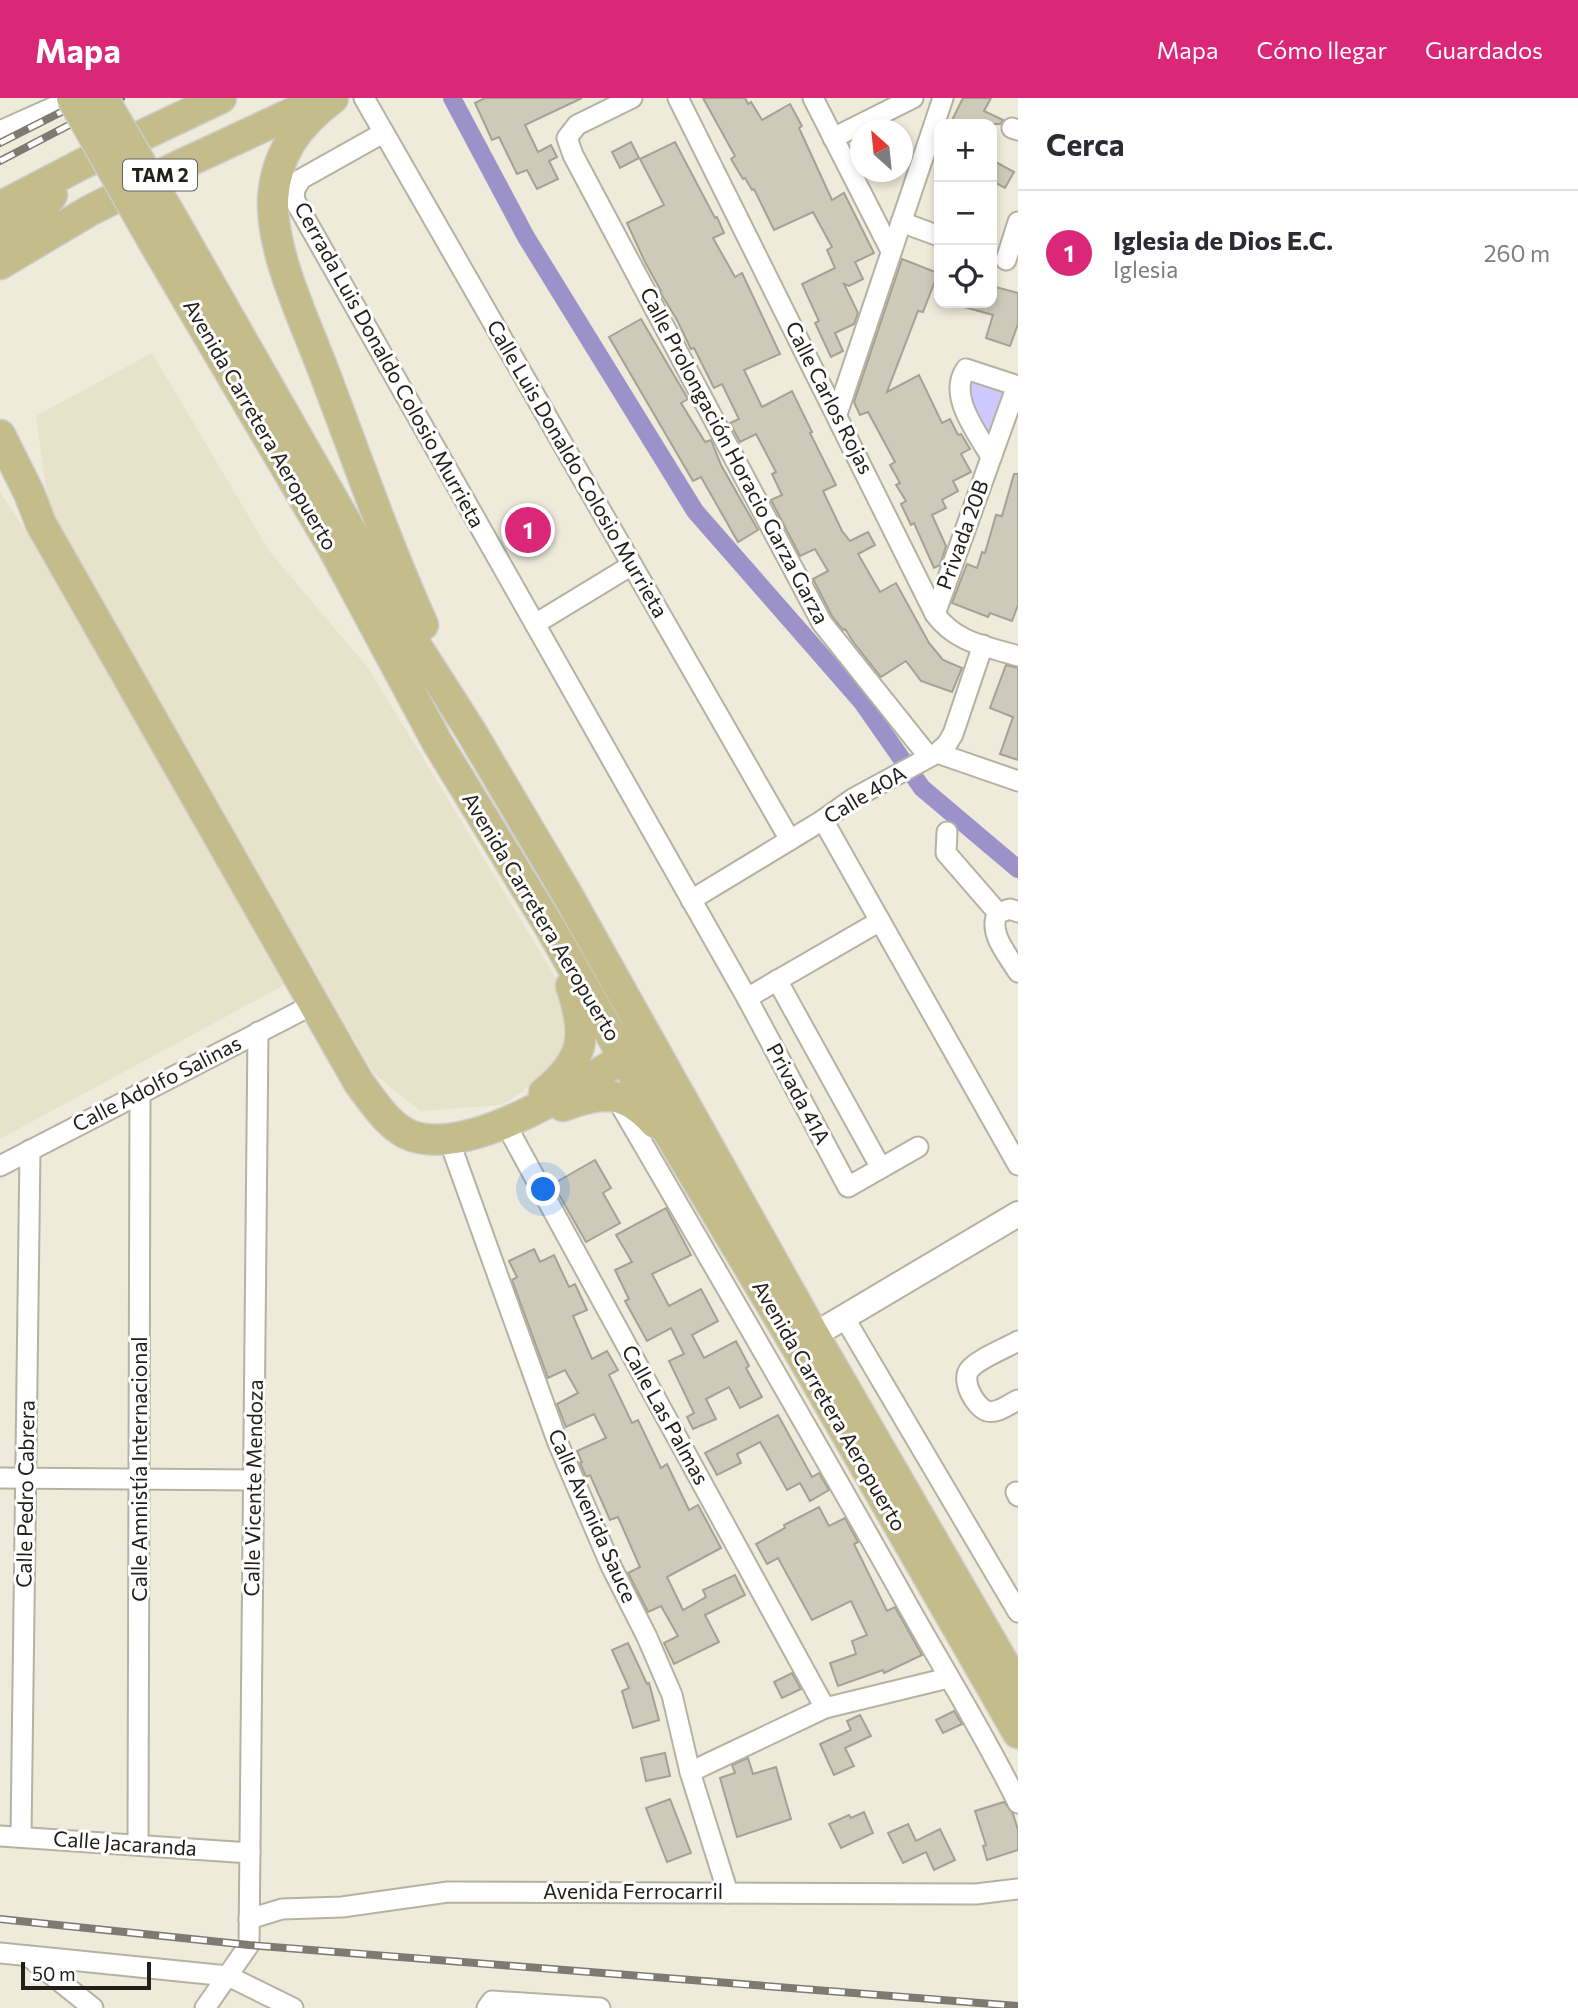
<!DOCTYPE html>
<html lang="es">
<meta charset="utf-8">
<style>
:root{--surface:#fff;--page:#f7f7f7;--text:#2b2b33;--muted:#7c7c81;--line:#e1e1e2;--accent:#db2777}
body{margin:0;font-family:Commissioner,sans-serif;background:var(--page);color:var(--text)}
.controls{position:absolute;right:21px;top:21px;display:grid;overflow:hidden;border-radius:14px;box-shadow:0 4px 10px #0003}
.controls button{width:63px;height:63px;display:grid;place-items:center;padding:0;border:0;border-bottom:2px solid var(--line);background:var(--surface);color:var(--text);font:35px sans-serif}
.compass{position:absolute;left:850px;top:21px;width:63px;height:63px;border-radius:50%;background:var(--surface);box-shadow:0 4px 10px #0003;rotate:333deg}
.scale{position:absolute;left:21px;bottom:18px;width:130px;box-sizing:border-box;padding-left:7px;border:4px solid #21201a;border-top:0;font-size:19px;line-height:24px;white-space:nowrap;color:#21201a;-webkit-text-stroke:5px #fff;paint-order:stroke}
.you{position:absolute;left:544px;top:1092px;width:24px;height:24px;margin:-18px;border:5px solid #fff;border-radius:50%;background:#1a73e8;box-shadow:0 0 0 10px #1a73e833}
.badge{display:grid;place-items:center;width:46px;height:46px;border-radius:50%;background:var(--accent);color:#fff;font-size:23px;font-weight:700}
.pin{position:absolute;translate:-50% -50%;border:4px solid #fff;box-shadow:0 2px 7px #0006}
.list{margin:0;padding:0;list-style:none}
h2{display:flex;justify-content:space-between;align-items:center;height:91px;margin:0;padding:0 28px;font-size:30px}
h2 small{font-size:23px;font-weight:400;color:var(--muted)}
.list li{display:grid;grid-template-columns:46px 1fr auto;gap:21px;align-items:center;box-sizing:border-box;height:126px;padding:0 28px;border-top:2px solid var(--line)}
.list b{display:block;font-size:26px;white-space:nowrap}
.list p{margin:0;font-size:23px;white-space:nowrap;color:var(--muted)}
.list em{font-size:23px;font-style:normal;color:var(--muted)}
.icon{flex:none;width:38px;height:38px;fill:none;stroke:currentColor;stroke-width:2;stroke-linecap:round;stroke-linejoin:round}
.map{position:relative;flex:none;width:1018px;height:1910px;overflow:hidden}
header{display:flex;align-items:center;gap:42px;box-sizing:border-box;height:98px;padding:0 35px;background:var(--accent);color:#fff}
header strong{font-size:33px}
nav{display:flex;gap:38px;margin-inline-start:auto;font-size:24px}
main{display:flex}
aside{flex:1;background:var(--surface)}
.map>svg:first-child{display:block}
</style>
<header>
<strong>Mapa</strong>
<nav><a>Mapa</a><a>Cómo llegar</a><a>Guardados</a></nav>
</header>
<main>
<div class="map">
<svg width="1018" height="1910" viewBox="0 0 1018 1910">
<rect width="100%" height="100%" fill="#eeebdb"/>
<!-- built -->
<g fill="#e7e3cb">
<path d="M152,255L270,454L369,571L565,895L573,933L559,968L503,1007L420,1013L374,976L49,412L36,318Z"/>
<path d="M0,394L26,433L288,885L0,1041Z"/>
</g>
<!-- green -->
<path fill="#cfc7ff" d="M961,278L1012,286L991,359Z"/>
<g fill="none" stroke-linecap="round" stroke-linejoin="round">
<!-- canal -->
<path stroke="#9b92c9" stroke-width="18" d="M452,0L526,139L695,413L862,604L922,690L1018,771"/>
</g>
<!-- building -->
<g fill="#cdcaba" stroke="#a4a292" stroke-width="2">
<path d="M485,0H582L525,27L538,54L551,47L557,59L549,63L558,81L537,91L527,72L517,76L499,39L492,42L475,5Z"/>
<path d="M703,0H745L748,6L751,4L762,22L790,6L802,28L799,30L832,102L844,95L874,155L855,164L863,181L849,188L844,186L858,215L854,226L835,235L843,253L831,259L815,225L819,223L802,186L835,170L827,152L832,149L813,114L774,132L754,91L752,92L745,80L743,81L731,61L735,58Z"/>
<path d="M963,0H991L984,13L1003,22L1000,26H950Z"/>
<path d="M631,44L639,60L620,70L612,54Z"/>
<path d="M675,44L715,120L717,119L724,135L713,140L735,179L742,175L780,256L744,272L762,309L792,293L812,334L810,335L836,387L823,393L842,433L850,443L868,434L875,447L858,456L880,494L896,485L929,545L943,562L962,570L952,594L921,583L906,563L881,579L854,545L845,531L843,532L832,518L813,481L828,473L815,451L800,458L771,402L782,397L772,376L776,374L756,336L740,344L730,325L739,321L722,286L714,290L694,250L691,251L677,222L660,194L661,193L645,164L627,125L664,107L640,61Z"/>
<path d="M992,62L1014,74L1005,90L992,83Z"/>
<path d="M902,161L938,175L923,214L918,213L887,294L919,277L942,325L950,321L958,337L961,336L970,351L961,356L971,374L953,383L958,393L942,402L946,410L932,417L946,448L940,467L934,470L914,425L911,427L901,406L906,403L896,387L900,385L890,367L895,364L868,314L860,317L854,304Z"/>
<path d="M992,188L1018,195V226L1010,248L986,240L993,217L964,209V205H992Z"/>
<path d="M641,221L688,301L681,305L705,344L711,342L721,367L758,432L738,444L701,379L693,383L609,239Z"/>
<path d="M1014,376H1018V507L1012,523L990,515L988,519L952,505L967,466L977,470L982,454L985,455L996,417L1002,418Z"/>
<path d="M1006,567L1018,570V662L1000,656L1013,619L990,610Z"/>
<path d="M595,1062L611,1090L603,1095L620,1125L586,1144L553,1086Z"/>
<path d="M666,1110L691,1157L652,1176L669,1208L701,1191L718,1223L692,1237L704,1260L736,1243L749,1268L746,1270L762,1299L740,1310L729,1289L706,1301L716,1321L693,1331L687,1319L694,1315L669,1263L684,1256L671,1230L647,1243L625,1203L629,1201L615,1172L632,1164L616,1137Z"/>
<path d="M534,1151L540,1164L554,1157L569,1189L575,1186L587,1212L573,1218L592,1261L607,1253L618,1272L609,1277L632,1325L638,1322L661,1370L667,1366L689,1412L698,1407L721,1450L667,1479L683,1512L706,1499L703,1492L735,1477L745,1497L705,1517L719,1544L674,1566L664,1545L678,1538L661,1508L648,1514L628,1475L640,1469L618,1419L610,1422L590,1377L586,1379L580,1365L582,1364L577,1353L606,1340L594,1316L566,1329L557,1306L578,1295L565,1272L548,1280L512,1182L517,1179L509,1163Z"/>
<path d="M778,1317L812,1379L819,1375L829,1392L810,1403L800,1385L787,1392L760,1344L737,1356L741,1365L717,1377L705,1355Z"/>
<path d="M819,1409L829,1428L845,1420L858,1444L854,1446L887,1513L895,1509L922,1557L884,1575L883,1572L838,1588L830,1565L856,1556L852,1543L867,1537L851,1503L812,1522L778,1460L767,1466L756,1446L785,1430L784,1427Z"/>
<path d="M628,1545L647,1586L649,1585L659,1622L633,1630L622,1593L629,1590L612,1552Z"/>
<path d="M792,1575L801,1591L782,1600L774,1584Z"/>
<path d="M954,1613L962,1626L943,1635L936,1622Z"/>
<path d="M860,1617L871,1638L845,1650L854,1668L834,1677L820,1646L851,1632L847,1623Z"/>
<path d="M665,1655L670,1678L646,1683L641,1660Z"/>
<path d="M748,1660L753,1676L776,1669L791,1721L737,1739L720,1680L735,1675L732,1667Z"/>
<path d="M670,1701L691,1755L667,1764L646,1710Z"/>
<path d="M1004,1704L1013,1716L1018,1732V1752L987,1762L983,1748L986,1747L975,1713Z"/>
<path d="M864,1714L873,1735L841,1750L829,1726L849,1717L851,1720Z"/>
<path d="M908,1726L916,1743L940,1731L955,1762L934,1772L926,1754L903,1765L888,1735Z"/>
</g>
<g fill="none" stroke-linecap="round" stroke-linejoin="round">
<defs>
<g id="minor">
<path d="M364,0L790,742"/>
<path d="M632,0L577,27L567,40L573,57L822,525L929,659"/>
<path d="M678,0L935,516C956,545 986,548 1018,558"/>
<path d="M813,0L891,153"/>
<path d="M1012,30L1018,32"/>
<path d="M0,33L74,0"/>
<path d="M383,35L301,81L295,91L294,101L747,900L848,1089L918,1049"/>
<path d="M833,40L913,0"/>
<path d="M901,124L939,138"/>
<path d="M1006,162L1018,124"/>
<path d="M837,316L943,0"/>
<path d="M991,359C978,335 947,298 966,271L1012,286L1015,293L1018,294"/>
<path d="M935,516L1015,293"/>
<path d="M535,526L632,467"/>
<path d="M937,655L1018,683"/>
<path d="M823,722L1018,1067"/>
<path d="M947,734L946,755L998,815"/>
<path d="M691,802L823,722L854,700L937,655L947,646L953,636L983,547"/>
<path d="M998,815C987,834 1008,857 1018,874"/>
<path d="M998,815L1010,811L1018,814"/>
<path d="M777,882L881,1070"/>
<path d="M747,900L880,823"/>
<path d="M615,998C710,1161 805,1324 897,1488C937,1561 982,1631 1018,1705"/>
<path d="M505,1025L825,1610"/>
<path d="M449,1042L558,1345L611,1468L647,1539L672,1597L690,1674L728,1795"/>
<path d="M0,1068L314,906"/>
<path d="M844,1219L1018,1514"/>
<path d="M1018,1243C1006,1250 978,1261 970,1271C960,1282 975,1309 987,1313C998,1316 1009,1306 1018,1302"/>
<path d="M0,1380L254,1382"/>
<path d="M1016,1394L1018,1398"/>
<path d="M690,1674L825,1610L948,1580"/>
<path d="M0,1738L250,1755"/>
<path d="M21,1739L30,1052"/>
<path d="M138,1747L140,995"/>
<path d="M249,1821L282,1811L342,1809L448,1794L976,1796L1018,1791"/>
<path d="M0,1855L228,1878L293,1910"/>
<path d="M28,1858L93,1910"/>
<path d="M205,1910L249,1847L258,934"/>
<path d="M487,1910L492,1903L600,1910"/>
</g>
<path id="tertiary" d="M799,1246L1018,1116"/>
<g id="primary">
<path d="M333,0C298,27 276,55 273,101C271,155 305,223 324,274C356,358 386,445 423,527"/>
<path d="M0,109L84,65L221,0"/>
<path d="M178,130L417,549L470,632L567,796L814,1237L1018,1590"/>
<path d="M0,135L43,109L52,97"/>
<path d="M154,145L332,448L437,644L551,831L624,960L796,1248L1018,1635"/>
<path d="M0,166L89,113L172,71L314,5"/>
<path d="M0,337L29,395L41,426L359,985C373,1003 389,1030 412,1038C472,1058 573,990 624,960V941"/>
<path d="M544,995C585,962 588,937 571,888"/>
<path d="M563,1008C603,993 625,992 655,1025"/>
</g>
</defs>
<!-- minor casing -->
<use href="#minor" stroke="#b5b2a2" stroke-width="23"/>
<!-- tertiary casing -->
<use href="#tertiary" stroke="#b5b2a2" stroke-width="28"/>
<!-- primary casing -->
<use href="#primary" stroke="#cececd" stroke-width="33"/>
<!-- minor -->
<use href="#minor" stroke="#fff" stroke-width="19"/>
<!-- tertiary -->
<use href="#tertiary" stroke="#fff" stroke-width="24"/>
<!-- primary -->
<use href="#primary" stroke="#c4bc8b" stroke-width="30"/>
<defs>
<g id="rail">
<path d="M0,45L89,0"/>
<path d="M0,63L121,0"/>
<path d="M0,1821L249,1847L1018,1908"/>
</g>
</defs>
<!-- rail casing -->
<use href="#rail" stroke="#7d7b71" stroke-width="8"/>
<!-- rail -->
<use href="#rail" stroke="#fff" stroke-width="5" stroke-dasharray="16" stroke-linecap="butt"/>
<defs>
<g id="primary-bridge">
<path d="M72,0L154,145"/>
<path d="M103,0L178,130"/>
</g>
</defs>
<!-- primary-bridge casing -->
<use href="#primary-bridge" stroke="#cececd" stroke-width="33" stroke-linecap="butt"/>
<!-- primary-bridge -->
<use href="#primary-bridge" stroke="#c4bc8b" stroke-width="30"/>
</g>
<g text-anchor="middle" stroke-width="6" stroke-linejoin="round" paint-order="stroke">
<!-- shield labels -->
<rect fill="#fff" stroke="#64635f" stroke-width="2" x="123" y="61.5" width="74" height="31" rx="5"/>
<g font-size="19" font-weight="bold" fill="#21201a">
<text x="160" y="84">TAM 2</text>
</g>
<!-- street labels -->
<g font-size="21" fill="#21201a" stroke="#fff">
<text transform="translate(389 267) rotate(61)" y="7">Cerrada Luis Donaldo Colosio Murrieta</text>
<text transform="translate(829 300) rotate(63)" y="7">Calle Carlos Rojas</text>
<text transform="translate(260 327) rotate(60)" y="7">Avenida Carretera Aeropuerto</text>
<text transform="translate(734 358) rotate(62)" y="7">Calle Prolongación Horacio Garza Garza</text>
<text transform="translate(577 371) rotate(60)" y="7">Calle Luis Donaldo Colosio Murrieta</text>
<text transform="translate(963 437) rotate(-70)" y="7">Privada 20B</text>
<text transform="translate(865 697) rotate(-31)" y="7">Calle 40A</text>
<text transform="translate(541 819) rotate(59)" y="7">Avenida Carretera Aeropuerto</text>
<text transform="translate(157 986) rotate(-27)" y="7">Calle Adolfo Salinas</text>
<text transform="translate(798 996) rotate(62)" y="7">Privada 41A</text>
<text transform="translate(829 1308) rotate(60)" y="7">Avenida Carretera Aeropuerto</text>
<text transform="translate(665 1317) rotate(61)" y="7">Calle Las Palmas</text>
<text transform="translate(140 1371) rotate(-90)" y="7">Calle Amnistía Internacional</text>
<text transform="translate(254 1390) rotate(-89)" y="7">Calle Vicente Mendoza</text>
<text transform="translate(26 1396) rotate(-89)" y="7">Calle Pedro Cabrera</text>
<text transform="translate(592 1418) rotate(66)" y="7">Calle Avenida Sauce</text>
<text transform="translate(125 1746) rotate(4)" y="7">Calle Jacaranda</text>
<text x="633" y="1801">Avenida Ferrocarril</text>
</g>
</g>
</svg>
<div class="controls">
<button>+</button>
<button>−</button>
<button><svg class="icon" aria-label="locate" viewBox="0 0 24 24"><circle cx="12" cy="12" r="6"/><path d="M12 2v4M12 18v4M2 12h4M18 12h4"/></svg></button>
</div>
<svg class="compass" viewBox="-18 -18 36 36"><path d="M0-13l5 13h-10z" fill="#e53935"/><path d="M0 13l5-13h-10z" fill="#7c7c81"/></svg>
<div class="scale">50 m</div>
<div class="you"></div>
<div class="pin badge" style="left:528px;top:432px">1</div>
</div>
<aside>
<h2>Cerca<small></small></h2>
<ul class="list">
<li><span class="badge">1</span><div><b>Iglesia de Dios E.C.</b><p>Iglesia</p></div><em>260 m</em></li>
</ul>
</aside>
</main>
